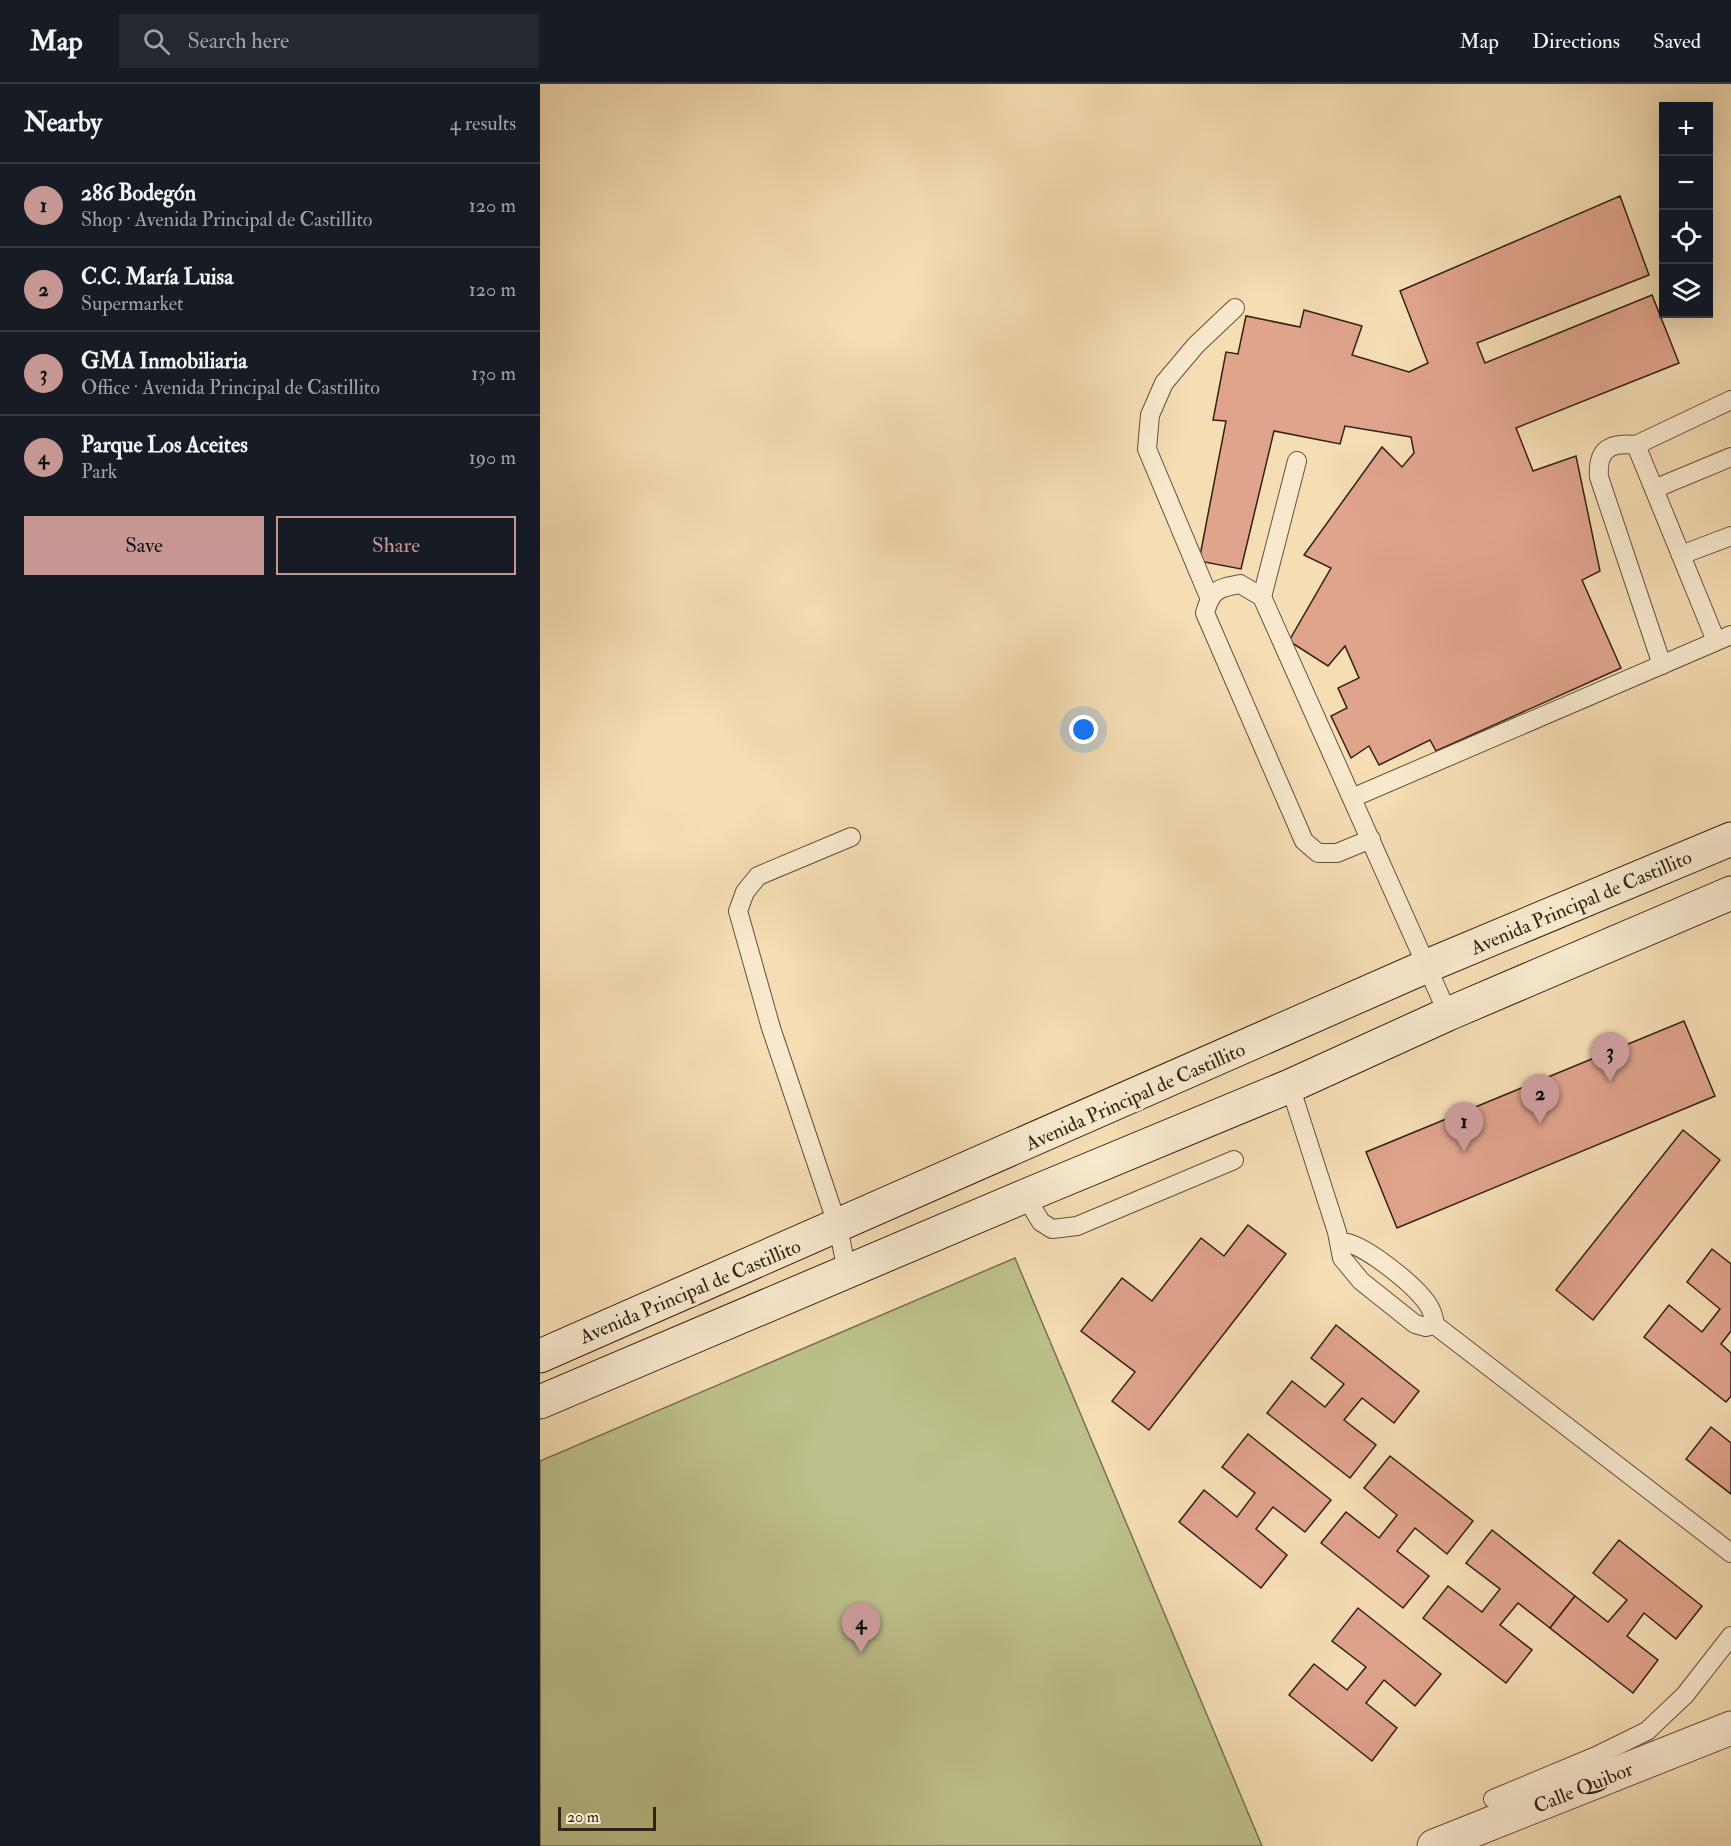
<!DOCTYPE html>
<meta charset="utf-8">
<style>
:root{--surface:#171b24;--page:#242831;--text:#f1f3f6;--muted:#9ea1a6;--line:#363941;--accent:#c59692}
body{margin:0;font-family:"IM FELL Double Pica",serif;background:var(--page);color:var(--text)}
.controls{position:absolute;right:18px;top:18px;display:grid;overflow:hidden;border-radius:0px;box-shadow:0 6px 24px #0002}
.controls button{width:54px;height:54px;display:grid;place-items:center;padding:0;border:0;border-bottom:2px solid var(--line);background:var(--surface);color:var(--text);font:30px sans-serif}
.scale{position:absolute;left:18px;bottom:15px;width:98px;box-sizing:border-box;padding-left:6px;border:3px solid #332115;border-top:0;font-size:16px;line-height:21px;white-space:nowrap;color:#332115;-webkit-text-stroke:4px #f8e9ce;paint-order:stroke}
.you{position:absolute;left:544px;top:646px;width:21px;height:21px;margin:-15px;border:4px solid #fff;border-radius:50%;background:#1a73e8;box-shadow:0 0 0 9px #1a73e833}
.badge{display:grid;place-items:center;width:39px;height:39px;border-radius:50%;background:var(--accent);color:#111;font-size:20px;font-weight:700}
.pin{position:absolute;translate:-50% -50px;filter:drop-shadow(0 2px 3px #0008)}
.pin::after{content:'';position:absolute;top:32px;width:21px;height:18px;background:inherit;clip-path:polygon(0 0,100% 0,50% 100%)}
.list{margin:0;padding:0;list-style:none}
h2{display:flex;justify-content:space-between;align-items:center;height:78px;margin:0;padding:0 24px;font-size:26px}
h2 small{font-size:20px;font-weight:400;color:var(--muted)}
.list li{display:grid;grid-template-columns:39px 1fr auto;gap:18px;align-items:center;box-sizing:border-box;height:84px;padding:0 24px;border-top:2px solid var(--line)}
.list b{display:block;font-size:22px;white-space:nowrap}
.list p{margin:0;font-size:20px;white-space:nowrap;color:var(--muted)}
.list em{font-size:20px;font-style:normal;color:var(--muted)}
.actions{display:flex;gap:12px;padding:18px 24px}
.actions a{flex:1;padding:14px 0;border:2px solid var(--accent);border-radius:0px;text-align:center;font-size:21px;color:var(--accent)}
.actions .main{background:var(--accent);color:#111}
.icon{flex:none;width:33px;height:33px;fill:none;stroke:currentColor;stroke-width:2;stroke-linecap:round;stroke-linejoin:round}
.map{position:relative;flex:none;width:1191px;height:1762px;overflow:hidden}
header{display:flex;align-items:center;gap:36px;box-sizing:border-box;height:84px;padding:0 30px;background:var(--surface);border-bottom:2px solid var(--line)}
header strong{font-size:28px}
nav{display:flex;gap:33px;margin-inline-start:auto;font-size:21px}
.search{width:420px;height:54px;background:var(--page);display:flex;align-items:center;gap:15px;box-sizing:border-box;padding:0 21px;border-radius:0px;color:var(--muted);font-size:22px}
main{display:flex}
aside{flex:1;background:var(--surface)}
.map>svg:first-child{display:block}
</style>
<header>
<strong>Map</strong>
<div class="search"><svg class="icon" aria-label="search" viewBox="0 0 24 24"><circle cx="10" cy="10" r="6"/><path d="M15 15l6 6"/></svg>Search here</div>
<nav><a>Map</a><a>Directions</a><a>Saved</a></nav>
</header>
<main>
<aside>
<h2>Nearby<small>4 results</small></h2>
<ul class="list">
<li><span class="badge">1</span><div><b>286 Bodegón</b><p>Shop · Avenida Principal de Castillito</p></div><em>120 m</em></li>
<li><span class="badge">2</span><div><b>C.C. María Luisa</b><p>Supermarket</p></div><em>120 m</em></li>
<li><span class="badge">3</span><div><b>GMA Inmobiliaria</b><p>Office · Avenida Principal de Castillito</p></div><em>130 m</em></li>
<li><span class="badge">4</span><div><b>Parque Los Aceites</b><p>Park</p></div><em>190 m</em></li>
</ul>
<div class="actions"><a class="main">Save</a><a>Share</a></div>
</aside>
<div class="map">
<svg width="1191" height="1762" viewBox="0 0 1191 1762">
<rect width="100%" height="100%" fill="#f5ddb4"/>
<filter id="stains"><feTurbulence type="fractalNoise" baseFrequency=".00333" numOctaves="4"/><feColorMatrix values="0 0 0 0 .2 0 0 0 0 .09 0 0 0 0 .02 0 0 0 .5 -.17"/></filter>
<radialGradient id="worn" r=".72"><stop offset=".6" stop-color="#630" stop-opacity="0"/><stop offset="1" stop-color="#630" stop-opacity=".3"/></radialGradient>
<!-- green -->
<path fill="#bdc08c" stroke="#787050" stroke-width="1.5" d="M475,1174L722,1762H0V1377Z"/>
<!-- building -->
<g fill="#e0a38c" stroke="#332115" stroke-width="1.5">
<path d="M1080,112L1109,191L937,259L945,279L1112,211L1139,279L976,344L993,387L1036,372L1060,487L1042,496L1081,584L896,667L890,656L839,681L829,662L811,674L791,632L807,624L798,604L819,594L805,562L788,582L749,557L791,484L764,471L842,363L862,383L874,369L871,353L805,342L800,360L734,347L701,485L659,477L686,337L673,336L686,268L698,270L706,232L760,243L764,226L822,242L812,271L869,288L888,279L860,207Z"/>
<path d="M1144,937L1175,1012L857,1144L826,1068Z"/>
<path d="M1143,1046L1180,1076L1053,1236L1016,1206Z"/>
<path d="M708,1141L746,1170L609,1346L572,1317L595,1288L541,1247L582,1194L612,1217L661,1154L684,1172Z"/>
<path d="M1172,1165L1191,1180V1247L1181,1260L1191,1269V1312L1186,1318L1104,1253L1129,1221L1162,1248L1180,1225L1147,1198Z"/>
<path d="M796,1241L879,1307L854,1339L822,1314L804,1336L836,1361L810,1394L727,1329L752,1297L785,1323L804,1300L771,1274Z"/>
<path d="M1171,1343L1191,1359V1410L1146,1375Z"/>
<path d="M708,1350L791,1416L765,1448L733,1423L716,1445L747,1471L721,1504L639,1438L664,1406L697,1433L715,1409L682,1383Z"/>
<path d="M850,1372L933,1437L907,1470L875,1444L857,1467L889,1492L863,1524L781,1459L806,1428L839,1454L857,1431L824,1404Z"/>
<path d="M952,1446L1035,1512L1010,1544L978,1519L960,1541L992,1566L966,1599L883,1534L908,1502L942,1528L960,1505L926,1479Z"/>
<path d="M1079,1456L1162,1522L1136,1555L1104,1529L1087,1552L1118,1576L1093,1609L1010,1544L1035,1512L1068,1538L1087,1516L1053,1489Z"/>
<path d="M818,1524L901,1590L875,1622L844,1596L826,1619L857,1644L832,1677L749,1611L774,1580L807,1606L826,1583L792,1557Z"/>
</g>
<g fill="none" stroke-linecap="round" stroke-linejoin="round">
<defs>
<g id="service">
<path d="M1096,361L1191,316"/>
<path d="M1114,405L1191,373"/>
<path d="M1141,471L1191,452"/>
<path d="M669,513L607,365L610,331L624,299L656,261L695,224"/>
<path d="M722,513L757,377"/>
<path d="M1122,581L1059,393C1057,365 1070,358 1096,361L1176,557"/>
<path d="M812,714L1191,551"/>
<path d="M831,755L797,769H778L764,757L665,529C671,506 678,504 700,500L722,513L908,930"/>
<path d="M750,1002L797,1148L802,1174L821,1197L875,1240L886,1243L895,1241"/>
<path d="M485,1112L501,1138L512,1145L537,1142L694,1076"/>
<path d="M800,1158C822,1157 874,1201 887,1219C892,1226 894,1233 895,1241L1191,1469"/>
<path d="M307,1187L298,1143L231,944L198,827L205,808L218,792L311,753"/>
<path d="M953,1715L1056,1672L1107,1647L1145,1611L1191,1552"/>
</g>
<path id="minor" d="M894,1762L1191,1644"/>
<g id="secondary">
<path d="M0,1272L887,882L1191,755"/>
<path d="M0,1318L485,1112L750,1002L908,930L1191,809"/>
</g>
</defs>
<!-- service casing -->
<use href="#service" stroke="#64503d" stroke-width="20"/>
<!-- minor casing -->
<use href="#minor" stroke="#64503d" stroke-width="35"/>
<!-- secondary casing -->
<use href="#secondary" stroke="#332115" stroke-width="35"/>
<!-- service -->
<use href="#service" stroke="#f8e9ce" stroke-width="18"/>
<!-- minor -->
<use href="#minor" stroke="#f8e9ce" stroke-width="33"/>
<!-- secondary -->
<use href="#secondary" stroke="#f8e9ce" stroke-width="33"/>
</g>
<g text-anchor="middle" stroke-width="6" stroke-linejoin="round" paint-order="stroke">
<!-- street labels -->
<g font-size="20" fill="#332115" stroke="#f8e9ce">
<text transform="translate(1041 818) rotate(-23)" y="7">Avenida Principal de Castillito</text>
<text transform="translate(595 1012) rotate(-24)" y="7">Avenida Principal de Castillito</text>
<text transform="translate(150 1207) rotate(-23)" y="7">Avenida Principal de Castillito</text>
<text transform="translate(1043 1703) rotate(-22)" y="7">Calle Quibor</text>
</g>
</g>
<rect width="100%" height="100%" filter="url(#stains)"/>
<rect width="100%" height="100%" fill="url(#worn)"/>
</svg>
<div class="controls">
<button>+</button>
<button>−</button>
<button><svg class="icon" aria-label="locate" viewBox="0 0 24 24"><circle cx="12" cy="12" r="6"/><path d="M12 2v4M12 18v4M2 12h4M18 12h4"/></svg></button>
<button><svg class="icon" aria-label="layers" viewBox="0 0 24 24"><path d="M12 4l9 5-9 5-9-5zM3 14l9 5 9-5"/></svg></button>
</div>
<div class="scale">20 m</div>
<div class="you"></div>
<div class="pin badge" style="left:924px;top:1068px">1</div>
<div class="pin badge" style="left:1000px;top:1040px">2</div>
<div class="pin badge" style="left:1070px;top:998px">3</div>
<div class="pin badge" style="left:321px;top:1569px">4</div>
</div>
</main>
